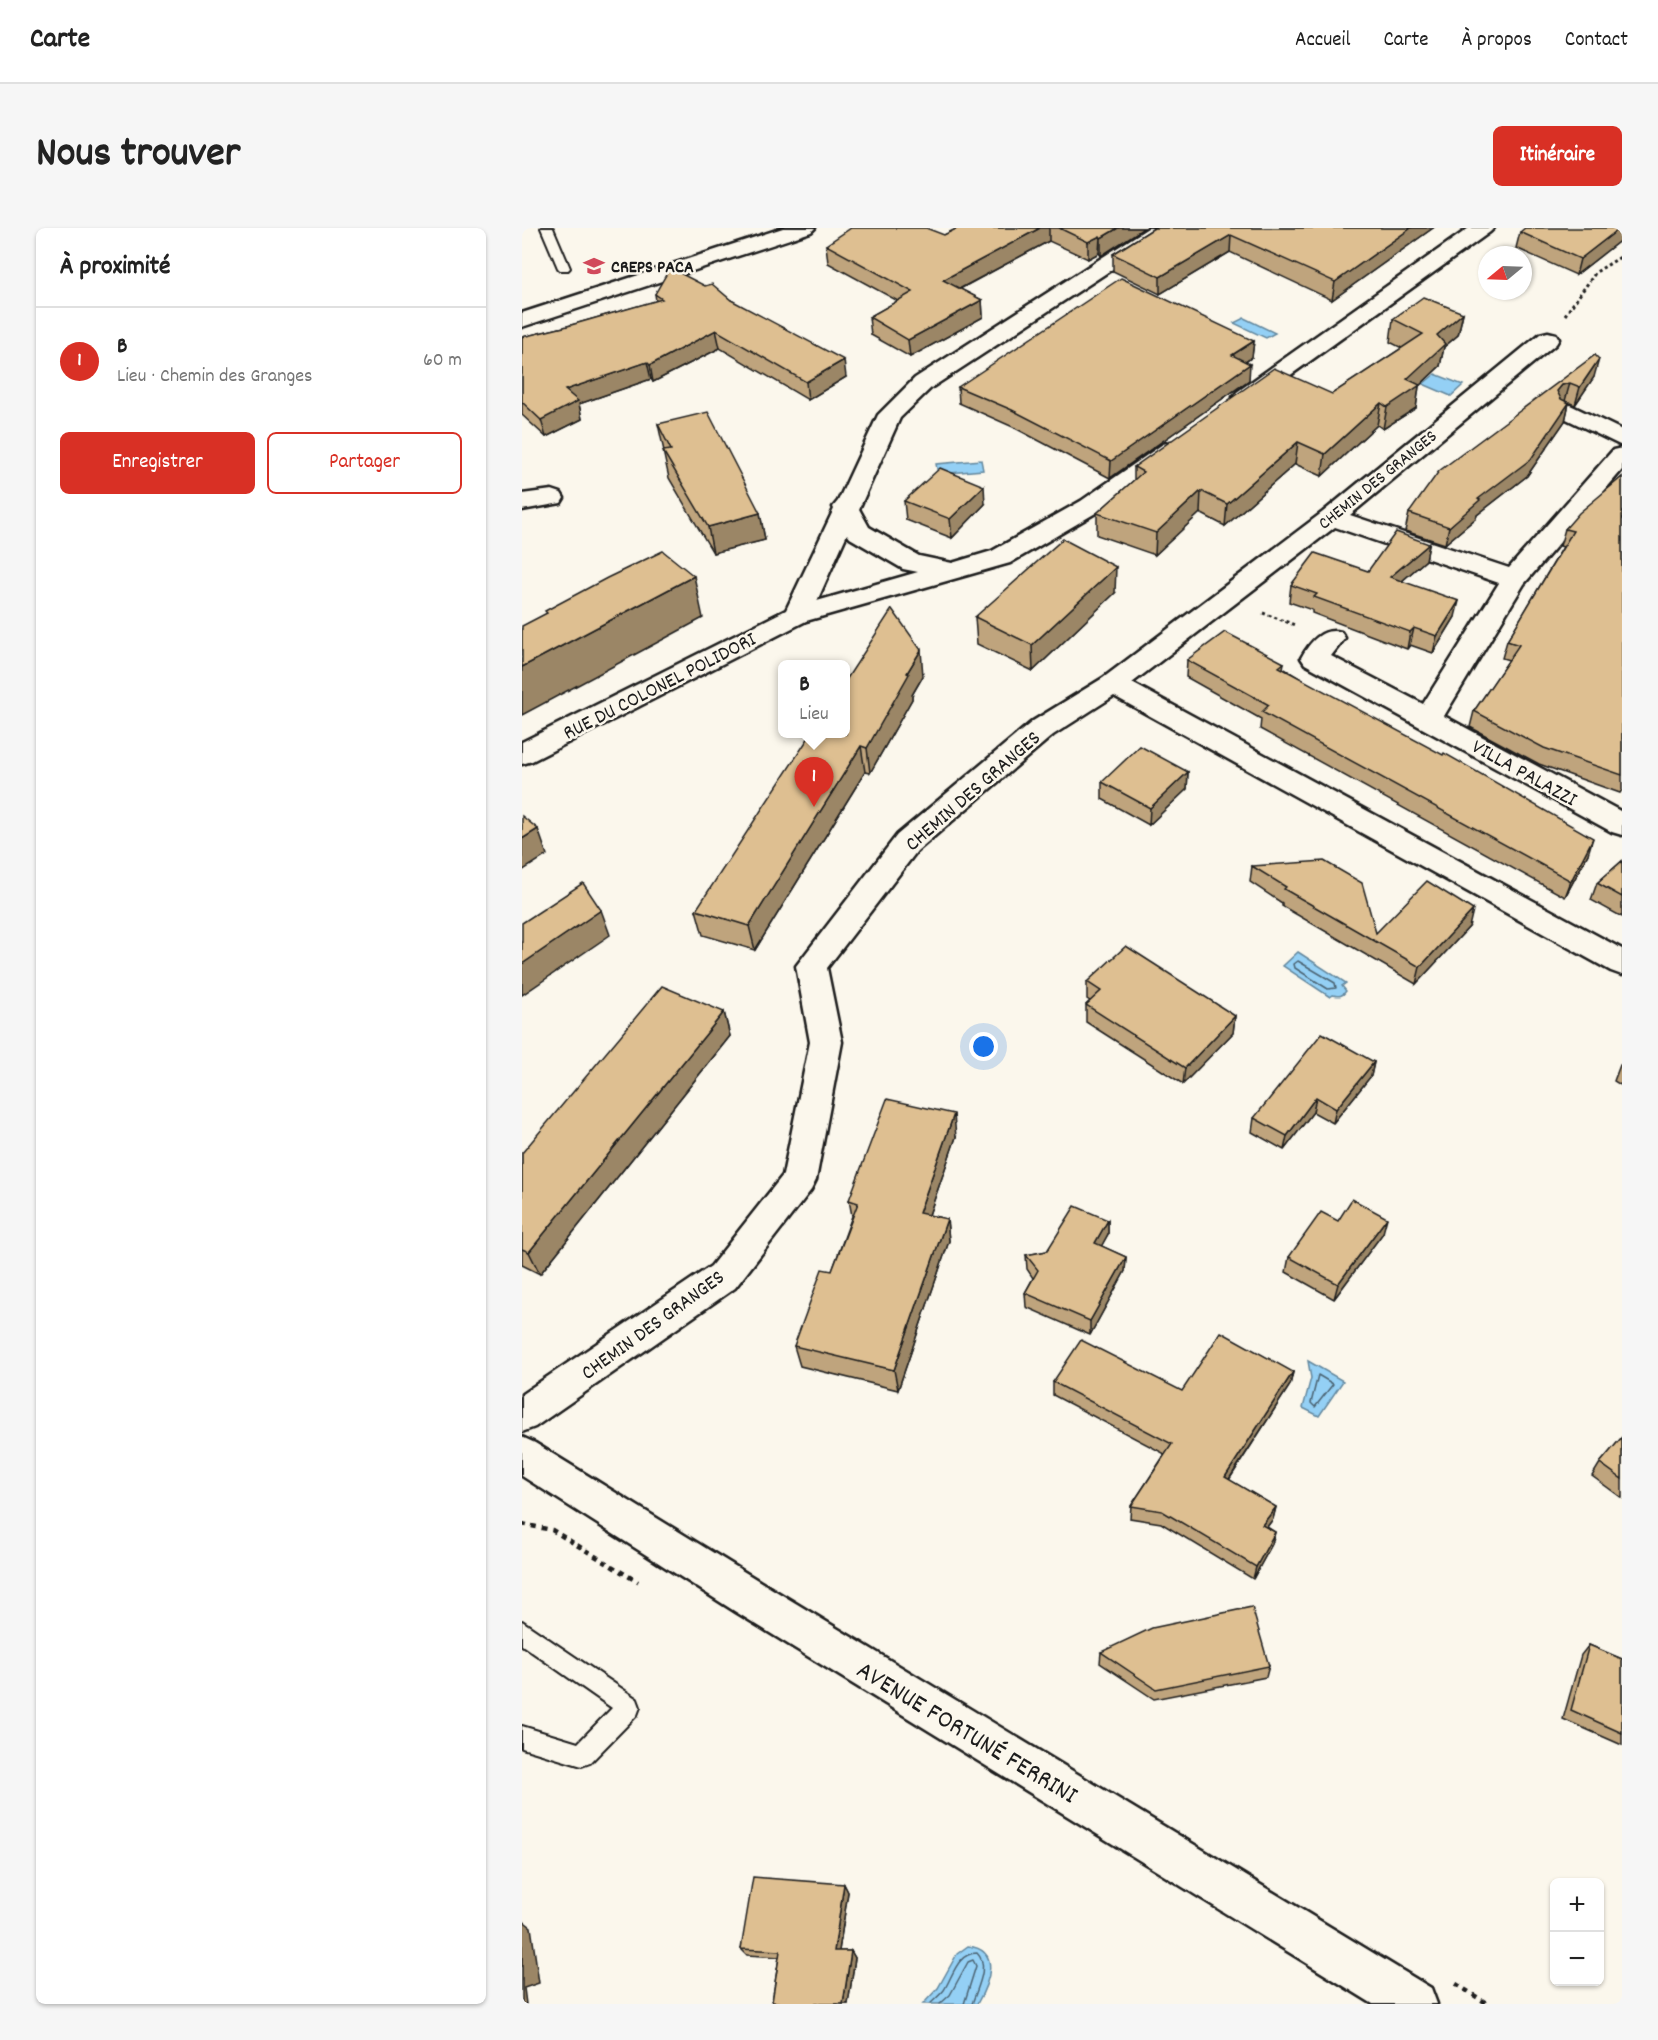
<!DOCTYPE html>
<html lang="fr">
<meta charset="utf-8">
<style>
:root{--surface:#fff;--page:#f6f6f6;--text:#222;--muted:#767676;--line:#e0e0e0;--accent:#d93025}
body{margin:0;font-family:Dekko,sans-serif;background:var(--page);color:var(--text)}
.controls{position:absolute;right:18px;bottom:18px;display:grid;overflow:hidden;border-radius:9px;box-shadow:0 2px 4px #0004}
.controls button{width:54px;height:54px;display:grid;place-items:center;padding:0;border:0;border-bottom:2px solid var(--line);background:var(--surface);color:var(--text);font:30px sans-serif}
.compass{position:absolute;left:956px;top:18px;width:54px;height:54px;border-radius:50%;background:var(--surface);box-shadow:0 2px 4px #0004;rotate:251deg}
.you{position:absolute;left:462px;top:819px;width:21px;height:21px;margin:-15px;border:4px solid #fff;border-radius:50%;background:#1a73e8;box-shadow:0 0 0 9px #1a73e833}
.badge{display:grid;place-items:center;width:39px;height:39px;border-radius:50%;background:var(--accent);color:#fff;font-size:20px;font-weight:700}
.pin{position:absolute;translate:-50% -50px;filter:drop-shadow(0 2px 3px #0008)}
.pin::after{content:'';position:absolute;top:32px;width:21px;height:18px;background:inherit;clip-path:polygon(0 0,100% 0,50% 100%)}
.popup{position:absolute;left:256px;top:432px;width:72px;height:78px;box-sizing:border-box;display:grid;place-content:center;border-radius:9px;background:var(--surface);filter:drop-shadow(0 2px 4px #0005);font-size:20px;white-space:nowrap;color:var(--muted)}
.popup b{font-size:22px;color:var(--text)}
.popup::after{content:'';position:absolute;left:50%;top:100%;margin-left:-12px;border:12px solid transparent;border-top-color:var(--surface)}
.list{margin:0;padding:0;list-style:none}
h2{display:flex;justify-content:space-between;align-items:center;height:78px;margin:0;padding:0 24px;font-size:26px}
h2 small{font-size:20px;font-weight:400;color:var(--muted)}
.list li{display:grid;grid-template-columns:39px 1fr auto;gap:18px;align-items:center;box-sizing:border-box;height:108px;padding:0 24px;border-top:2px solid var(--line)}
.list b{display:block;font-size:22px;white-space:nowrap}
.list p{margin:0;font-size:20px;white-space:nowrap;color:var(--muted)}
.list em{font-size:20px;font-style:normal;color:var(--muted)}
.actions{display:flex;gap:12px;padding:18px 24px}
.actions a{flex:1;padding:14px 0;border:2px solid var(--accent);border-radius:9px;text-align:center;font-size:21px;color:var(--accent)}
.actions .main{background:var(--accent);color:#fff}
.map{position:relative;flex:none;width:1100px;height:1776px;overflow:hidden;border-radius:9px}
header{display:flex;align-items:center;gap:36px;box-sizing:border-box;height:84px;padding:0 30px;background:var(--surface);border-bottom:2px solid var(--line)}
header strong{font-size:28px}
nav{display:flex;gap:33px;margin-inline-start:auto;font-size:21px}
.intro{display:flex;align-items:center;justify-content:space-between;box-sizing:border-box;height:144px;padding:0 36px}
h1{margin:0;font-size:42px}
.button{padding:15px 27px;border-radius:9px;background:var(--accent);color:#fff;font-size:21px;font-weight:700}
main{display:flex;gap:36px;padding:0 36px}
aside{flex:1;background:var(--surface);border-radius:9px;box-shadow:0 2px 4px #0004}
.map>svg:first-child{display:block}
</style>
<header>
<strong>Carte</strong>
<nav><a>Accueil</a><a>Carte</a><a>À propos</a><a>Contact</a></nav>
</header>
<div class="intro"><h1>Nous trouver</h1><a class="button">Itinéraire</a></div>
<main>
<aside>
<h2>À proximité<small></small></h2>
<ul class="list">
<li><span class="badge">1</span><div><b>B</b><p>Lieu · Chemin des Granges</p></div><em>60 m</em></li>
</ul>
<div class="actions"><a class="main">Enregistrer</a><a>Partager</a></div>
</aside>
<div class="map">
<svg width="1100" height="1776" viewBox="0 0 1100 1776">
<rect width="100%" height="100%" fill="#fbf7ec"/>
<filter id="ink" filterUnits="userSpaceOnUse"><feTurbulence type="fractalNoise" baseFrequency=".0167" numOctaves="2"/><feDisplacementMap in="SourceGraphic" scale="12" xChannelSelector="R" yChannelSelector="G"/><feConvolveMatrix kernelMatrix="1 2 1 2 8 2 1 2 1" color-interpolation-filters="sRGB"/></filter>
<g filter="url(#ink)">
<!-- water -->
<g fill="#94d0f5" stroke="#64889e" stroke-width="1.5">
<path d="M722,90L753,105L744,110L712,95Z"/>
<path d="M913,146L941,157L929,168L901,156Z"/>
<path d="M459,232L461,242L416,246L414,236Z"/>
<path d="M776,724L824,755L820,758L824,763C820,769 817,768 811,767L808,769L761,738Z"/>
<path d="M786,1133L821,1153L797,1188L781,1180L789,1150Z"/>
<path d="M446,1718C480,1722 467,1755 455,1776H401L416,1760L435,1726Z"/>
</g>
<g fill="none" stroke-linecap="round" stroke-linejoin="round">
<!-- shore -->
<g stroke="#4c6473" stroke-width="1.5">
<path d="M776,733L813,755L814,760L806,761L773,740L772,736Z"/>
<path d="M796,1147L811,1156L793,1179L789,1175Z"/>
<path d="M408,1776C412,1772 418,1767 422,1762C431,1748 435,1725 455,1725C468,1738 455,1760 450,1776"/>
<path d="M418,1776L428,1767L446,1734L451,1732L454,1738L442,1776"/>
</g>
<defs>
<g id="service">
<path d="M19,0H31L48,40L46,42H38L36,40Z"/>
<path d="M0,1393L115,1471L118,1479L115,1487L68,1535L60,1538L0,1520V1498L56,1515L90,1480L0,1417Z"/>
</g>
<g id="minor">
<path d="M261,0H293L289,4L0,99V85Z"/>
<path d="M626,0H651L647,4L409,160L378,190L337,281L347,299L397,328L430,335L470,323L559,273L641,216L649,214L657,216L661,221L657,226L577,283L488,335L284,393L10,533L0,536V514L264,382L312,281L311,279L316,273L356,187L393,150ZM325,306L328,310L381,341L396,344L295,373Z"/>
<path d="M947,0H972L968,4L731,174L723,176L715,174L711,169L715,164Z"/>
<path d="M1026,104L1034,106L1037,111L1034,116L828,287L987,340L1091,222L1100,220V242L1002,356L922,488L1100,584V607L1090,604L783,436L779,430C788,414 800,399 819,404L823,410L809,428L901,476L977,355L813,299L610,455L1100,721V747L1089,743L592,468L531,507L395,623L305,740L320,814L294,952L289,962L213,1060L13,1199L0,1204V1166L189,1038L261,947L288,814L274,738L375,607L511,493L581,450L801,284L1018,106Z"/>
<path d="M1044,175L1100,202V218L1036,187L1032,182L1036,177Z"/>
<path d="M30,262L39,265L42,270L39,275L0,282V266Z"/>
</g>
<path id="secondary" d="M0,1209L13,1215L242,1356L909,1760L915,1776H851L214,1384L0,1248Z"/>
</defs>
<!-- service casing -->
<use href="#service" stroke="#1c1c1c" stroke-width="4"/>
<!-- minor casing -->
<use href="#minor" stroke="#1c1c1c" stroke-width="5"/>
<!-- secondary casing -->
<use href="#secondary" stroke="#1c1c1c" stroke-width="5"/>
<!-- path-far1 -->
<g stroke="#1c1c1c" stroke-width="3" stroke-dasharray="3 3" stroke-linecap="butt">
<path d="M1043,87L1074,44L1100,28"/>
<path d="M741,385L773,397"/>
</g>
<!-- path -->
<g stroke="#1c1c1c" stroke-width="4.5" stroke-dasharray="5 5" stroke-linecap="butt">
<path d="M0,1296L30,1302L116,1354"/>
<path d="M934,1756L966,1776"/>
</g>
<!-- service -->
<use href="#service" fill="#fbf7ec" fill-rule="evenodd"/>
<!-- minor -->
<use href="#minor" fill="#fbf7ec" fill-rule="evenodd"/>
<!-- secondary -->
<use href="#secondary" fill="#fbf7ec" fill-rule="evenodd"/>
</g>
<!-- wall -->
<g fill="#bfa47d" stroke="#1c1c1c" stroke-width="1.5">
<path d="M436,0H622L579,28L577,25L566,31L527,13L438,61L460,72L461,89L388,129L349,107L347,89L376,73L306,35L304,17L422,7Z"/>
<path d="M632,0H911L810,72L708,24L638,66L591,43V26Z"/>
<path d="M1100,0V11L1054,47L994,20L998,4Z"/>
<path d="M133,66L209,72L324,149L286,172L198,120L131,154L129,151L57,176L60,191L24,209L0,187V109L42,99L134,73Z"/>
<path d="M941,85L936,107L922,119L918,138L897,158L894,180L861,201L855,197L800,248L773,236L703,298L678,285L633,327L575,307V285L612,252V239L810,166L880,120L868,114L871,91Z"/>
<path d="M732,113L730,129L724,134L727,152L588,250L491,199L437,175L436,159Z"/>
<path d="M1073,127L1072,149L1053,177L1043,173L1047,175L1043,193L1005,248L955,287L954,290L923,316L883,303L887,285Z"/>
<path d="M136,196L238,285L243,312L191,325L147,250L141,223H142Z"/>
<path d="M1100,249V562L1098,565L1017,536L948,499L952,483L987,432L980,430L985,413L1041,319L1038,318L1043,301Z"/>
<path d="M382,273L463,276L430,310L384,292Z"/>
<path d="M907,316L904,332L880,353L933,389L911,425L888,417L885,421L790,385V382L767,374L769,357L846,343Z"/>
<path d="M593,365L511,443L455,416L453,389Z"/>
<path d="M665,432L762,435L761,440L1066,626L1043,669L738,501L739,491L664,449Z"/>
<path d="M401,448L390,467V471L348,545L343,544L233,722L181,707L174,682Z"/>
<path d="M666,544L665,561L627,597L580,571V554Z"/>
<path d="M1100,633V689L1069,672L1075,655Z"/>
<path d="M730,638L854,705L947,699L894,756L760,678V675L728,654Z"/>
<path d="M565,754L713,788L711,805L661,856L564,794V777L568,773L565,771Z"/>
<path d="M202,784L208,808L18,1046L0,1037V925Z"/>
<path d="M852,834L849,848L811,895L791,884L762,922L730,904L732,890Z"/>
<path d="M1100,836V858L1092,853L1098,837Z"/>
<path d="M434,909L407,987L425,991L427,1013L376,1162L278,1138L272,1118L310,1043L330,988L327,972Z"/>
<path d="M586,992V1006L579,1018L604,1029L603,1043L568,1107L504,1079L503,1065L511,1050L505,1041L504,1027L525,1023Z"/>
<path d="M816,993L861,1005L812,1071L764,1044L767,1029Z"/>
<path d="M771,1144L768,1157L707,1252L754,1279L751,1291L745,1299L753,1304L750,1316L731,1351L639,1295L608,1290L609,1278L643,1226L531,1167V1154L660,1163Z"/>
<path d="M1100,1209V1270L1070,1248L1078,1235Z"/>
<path d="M1067,1417L1100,1431V1517L1041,1491L1059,1427Z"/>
<path d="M579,1424L747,1438L744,1449L632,1471L578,1435Z"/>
<path d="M322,1656L326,1664L317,1723H329L333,1730L326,1776H251L250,1774L257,1729L225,1727L219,1721Z"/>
</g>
<!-- shaded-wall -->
<g fill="#9b8666" stroke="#1c1c1c" stroke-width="1.5">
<path d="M518,0H527V13L422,69L421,52Z"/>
<path d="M596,0H622L579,28V10Z"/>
<path d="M889,0H911L810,72L813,54Z"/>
<path d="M1098,0H1100V11L1054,47L1058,31Z"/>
<path d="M709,7L708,24L638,66V49Z"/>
<path d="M578,8L577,25L566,31V14Z"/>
<path d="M460,72L461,89L388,129L386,112Z"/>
<path d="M941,85L936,107L922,119L918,138L897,158L894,180L861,201L865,179L915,107Z"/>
<path d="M194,102L198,120L131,154L128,137Z"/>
<path d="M732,113L730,129L709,144L710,127Z"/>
<path d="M1077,131L1072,149L1053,177L1058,159Z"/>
<path d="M322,132L324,149L286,172L284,154Z"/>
<path d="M125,134L129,151L57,176L60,191L24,209L19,192L43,162Z"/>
<path d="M728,136L727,152L588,250L589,233Z"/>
<path d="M1048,155L1043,173L1035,175V163L1040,157Z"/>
<path d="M859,175L855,197L800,248L803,226Z"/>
<path d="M1047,175L1043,193L1005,248L955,287L954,290L923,316L927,299L956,271Z"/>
<path d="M776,214L773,236L703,298L705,276Z"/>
<path d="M462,258L463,276L430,310L428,291Z"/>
<path d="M679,263L678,285L633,327L634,305Z"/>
<path d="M238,285L243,312L191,325L186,299Z"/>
<path d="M907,316L904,332L865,366L868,349Z"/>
<path d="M594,339L593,365L511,443L510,417Z"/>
<path d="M172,348L181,390L0,487V439Z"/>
<path d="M937,373L933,389L911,425L915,408Z"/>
<path d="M892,400L888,417L885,421L888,404Z"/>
<path d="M399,422L401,448L390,467V471L348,545L345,520L385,445Z"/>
<path d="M339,518L343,544L233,722L227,698Z"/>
<path d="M666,544L665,561L627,597L628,580Z"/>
<path d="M16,601L25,627L0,643V611Z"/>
<path d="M1071,610L1066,626L1043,669L1049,653Z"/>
<path d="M79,682L88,707L0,767V736Z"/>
<path d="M951,682L947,699L894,756L898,739Z"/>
<path d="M202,784L208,808L18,1046L7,1024Z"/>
<path d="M713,788L711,805L661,856L663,840Z"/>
<path d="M852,834L849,848L811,895L814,881Z"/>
<path d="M794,869L791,884L762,922L765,908Z"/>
<path d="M432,886L434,909L400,1007L397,985Z"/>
<path d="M865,990L861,1005L812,1071L816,1056Z"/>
<path d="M425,991L427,1013L376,1162L372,1142Z"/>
<path d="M586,992V1006L573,1030V1015Z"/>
<path d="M604,1029L603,1043L568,1107V1093Z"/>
<path d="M771,1144L768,1157L700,1262L703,1249Z"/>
<path d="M754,1279L751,1291L737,1309L740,1297Z"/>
<path d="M753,1304L750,1316L731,1351L734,1339Z"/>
<path d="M322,1656L326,1664L316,1729L312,1723Z"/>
<path d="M0,1692L9,1699L17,1755L2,1760L4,1776H0Z"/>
<path d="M329,1723L333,1730L326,1776H321Z"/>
</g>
<!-- building -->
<g fill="#debf91" stroke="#1c1c1c" stroke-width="1.5">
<path d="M329,0H404L422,7L436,0H518L421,52L460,72L386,112L347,89L391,64L304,17Z"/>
<path d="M537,0H596L579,10L578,8L566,14Z"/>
<path d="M632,0H889L813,54L709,7L638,49L591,26Z"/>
<path d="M1003,0H1098L1058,31L998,4Z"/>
<path d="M148,40L183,58L190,56L209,72L322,132L284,154L194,102L128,137L125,134L43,162L56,173L19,192L0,174V109L42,99L140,71L133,66Z"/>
<path d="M599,50L732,113L710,127L728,136L589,233L490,182L436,159Z"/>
<path d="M901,69L941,85L915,107L923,116L885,151L898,157L865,179L859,175L803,226L776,214L705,276L679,263L634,305L575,285L621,244L612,239L752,140L810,166L901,106L871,91Z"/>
<path d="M1073,127L1077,131L1058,159L1048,155L1040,157L1035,163L1039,171L1047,175L1009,231L956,271L958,272L927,299L887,285L917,243Z"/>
<path d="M186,184L238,285L186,299L141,223L149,222L136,196Z"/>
<path d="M418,240L462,258L428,291L382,273Z"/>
<path d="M1100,249V547L1022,520L952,483L997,417L985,413L1051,303L1043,301L1057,285Z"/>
<path d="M874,304L907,316L868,349L937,373L915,408L892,400L888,404L792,369L795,366L769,357L793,325L846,343Z"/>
<path d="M541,311L594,339L510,417L453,389Z"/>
<path d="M141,323L172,348L0,439V398L25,385L23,383L85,350Z"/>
<path d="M370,381L399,422L385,445L387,446L345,520L339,518L227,698L174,682L289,506H324V452Z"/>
<path d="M703,404L762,435L757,439L921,527L922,525L1071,610L1049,653L740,484L747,477L665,432Z"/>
<path d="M618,518L666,544L628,580L580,554Z"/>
<path d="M0,588L16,601L0,611Z"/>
<path d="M802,633L840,655L854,705L905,653L951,682L898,739L762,661L764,659L730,638Z"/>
<path d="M1100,633V669L1075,655Z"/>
<path d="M61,655L79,682L0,736V695Z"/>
<path d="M604,718L713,788L663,840L564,777L579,763L565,754Z"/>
<path d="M140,758L202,784L7,1024L0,1021V925Z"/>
<path d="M800,805L852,834L814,881L794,869L765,908L732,890Z"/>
<path d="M365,871L432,886L397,985L425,991L372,1142L272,1118L300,1041L310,1043L336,975L327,972Z"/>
<path d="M830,971L865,990L816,1056L767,1029L799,984L816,993Z"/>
<path d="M553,978L586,992L573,1015L604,1029L568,1093L503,1065L516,1042L504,1027L525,1023Z"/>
<path d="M699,1104L771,1144L703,1249L754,1279L740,1297L753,1304L734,1339L640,1283L609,1278L650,1216L531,1154L559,1112L660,1163Z"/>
<path d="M1100,1209V1251L1078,1235Z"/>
<path d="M730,1379L747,1438L634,1461L579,1424L630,1400Z"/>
<path d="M1067,1417L1100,1431V1505L1049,1482Z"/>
<path d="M231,1649L322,1656L312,1723H329L321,1776H273L250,1774L258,1723L219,1721Z"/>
</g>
</g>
<!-- icons -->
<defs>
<symbol id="university-bare" viewBox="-9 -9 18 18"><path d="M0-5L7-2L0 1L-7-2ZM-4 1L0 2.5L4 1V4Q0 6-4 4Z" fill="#d1495b" stroke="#fbf7ec" stroke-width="2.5" paint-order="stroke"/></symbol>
</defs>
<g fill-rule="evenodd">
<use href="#university-bare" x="57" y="23" width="30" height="30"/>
</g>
<g text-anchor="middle" stroke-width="5" stroke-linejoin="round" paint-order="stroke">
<!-- far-poi labels -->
<g font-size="18" font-weight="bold" fill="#1c1c1c" stroke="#fbf7ec" text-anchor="start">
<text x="89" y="44">CREPS PACA</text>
</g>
<!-- far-street labels -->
<g font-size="18" fill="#1c1c1c" stroke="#fbf7ec">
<text transform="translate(855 251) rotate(-39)" y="6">CHEMIN DES GRANGES</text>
</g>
<!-- street labels -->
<g font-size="21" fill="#1c1c1c" stroke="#fbf7ec">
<text transform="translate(137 457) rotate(-27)" y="7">RUE DU COLONEL POLIDORI</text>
<text transform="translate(1003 544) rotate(29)" y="7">VILLA PALAZZI</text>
<text transform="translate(450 562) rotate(-41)" y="7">CHEMIN DES GRANGES</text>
<text transform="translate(130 1096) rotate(-36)" y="7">CHEMIN DES GRANGES</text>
</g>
<!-- near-street labels -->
<g font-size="26" fill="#1c1c1c" stroke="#fbf7ec">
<text transform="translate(446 1503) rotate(31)" y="9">AVENUE FORTUNÉ FERRINI</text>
</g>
</g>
</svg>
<div class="controls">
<button>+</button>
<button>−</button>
</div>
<svg class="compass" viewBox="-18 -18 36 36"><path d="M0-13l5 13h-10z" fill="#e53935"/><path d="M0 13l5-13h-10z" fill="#767676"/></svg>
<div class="you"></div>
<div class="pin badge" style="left:292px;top:579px">1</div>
<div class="popup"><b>B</b>Lieu</div>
</div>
</main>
